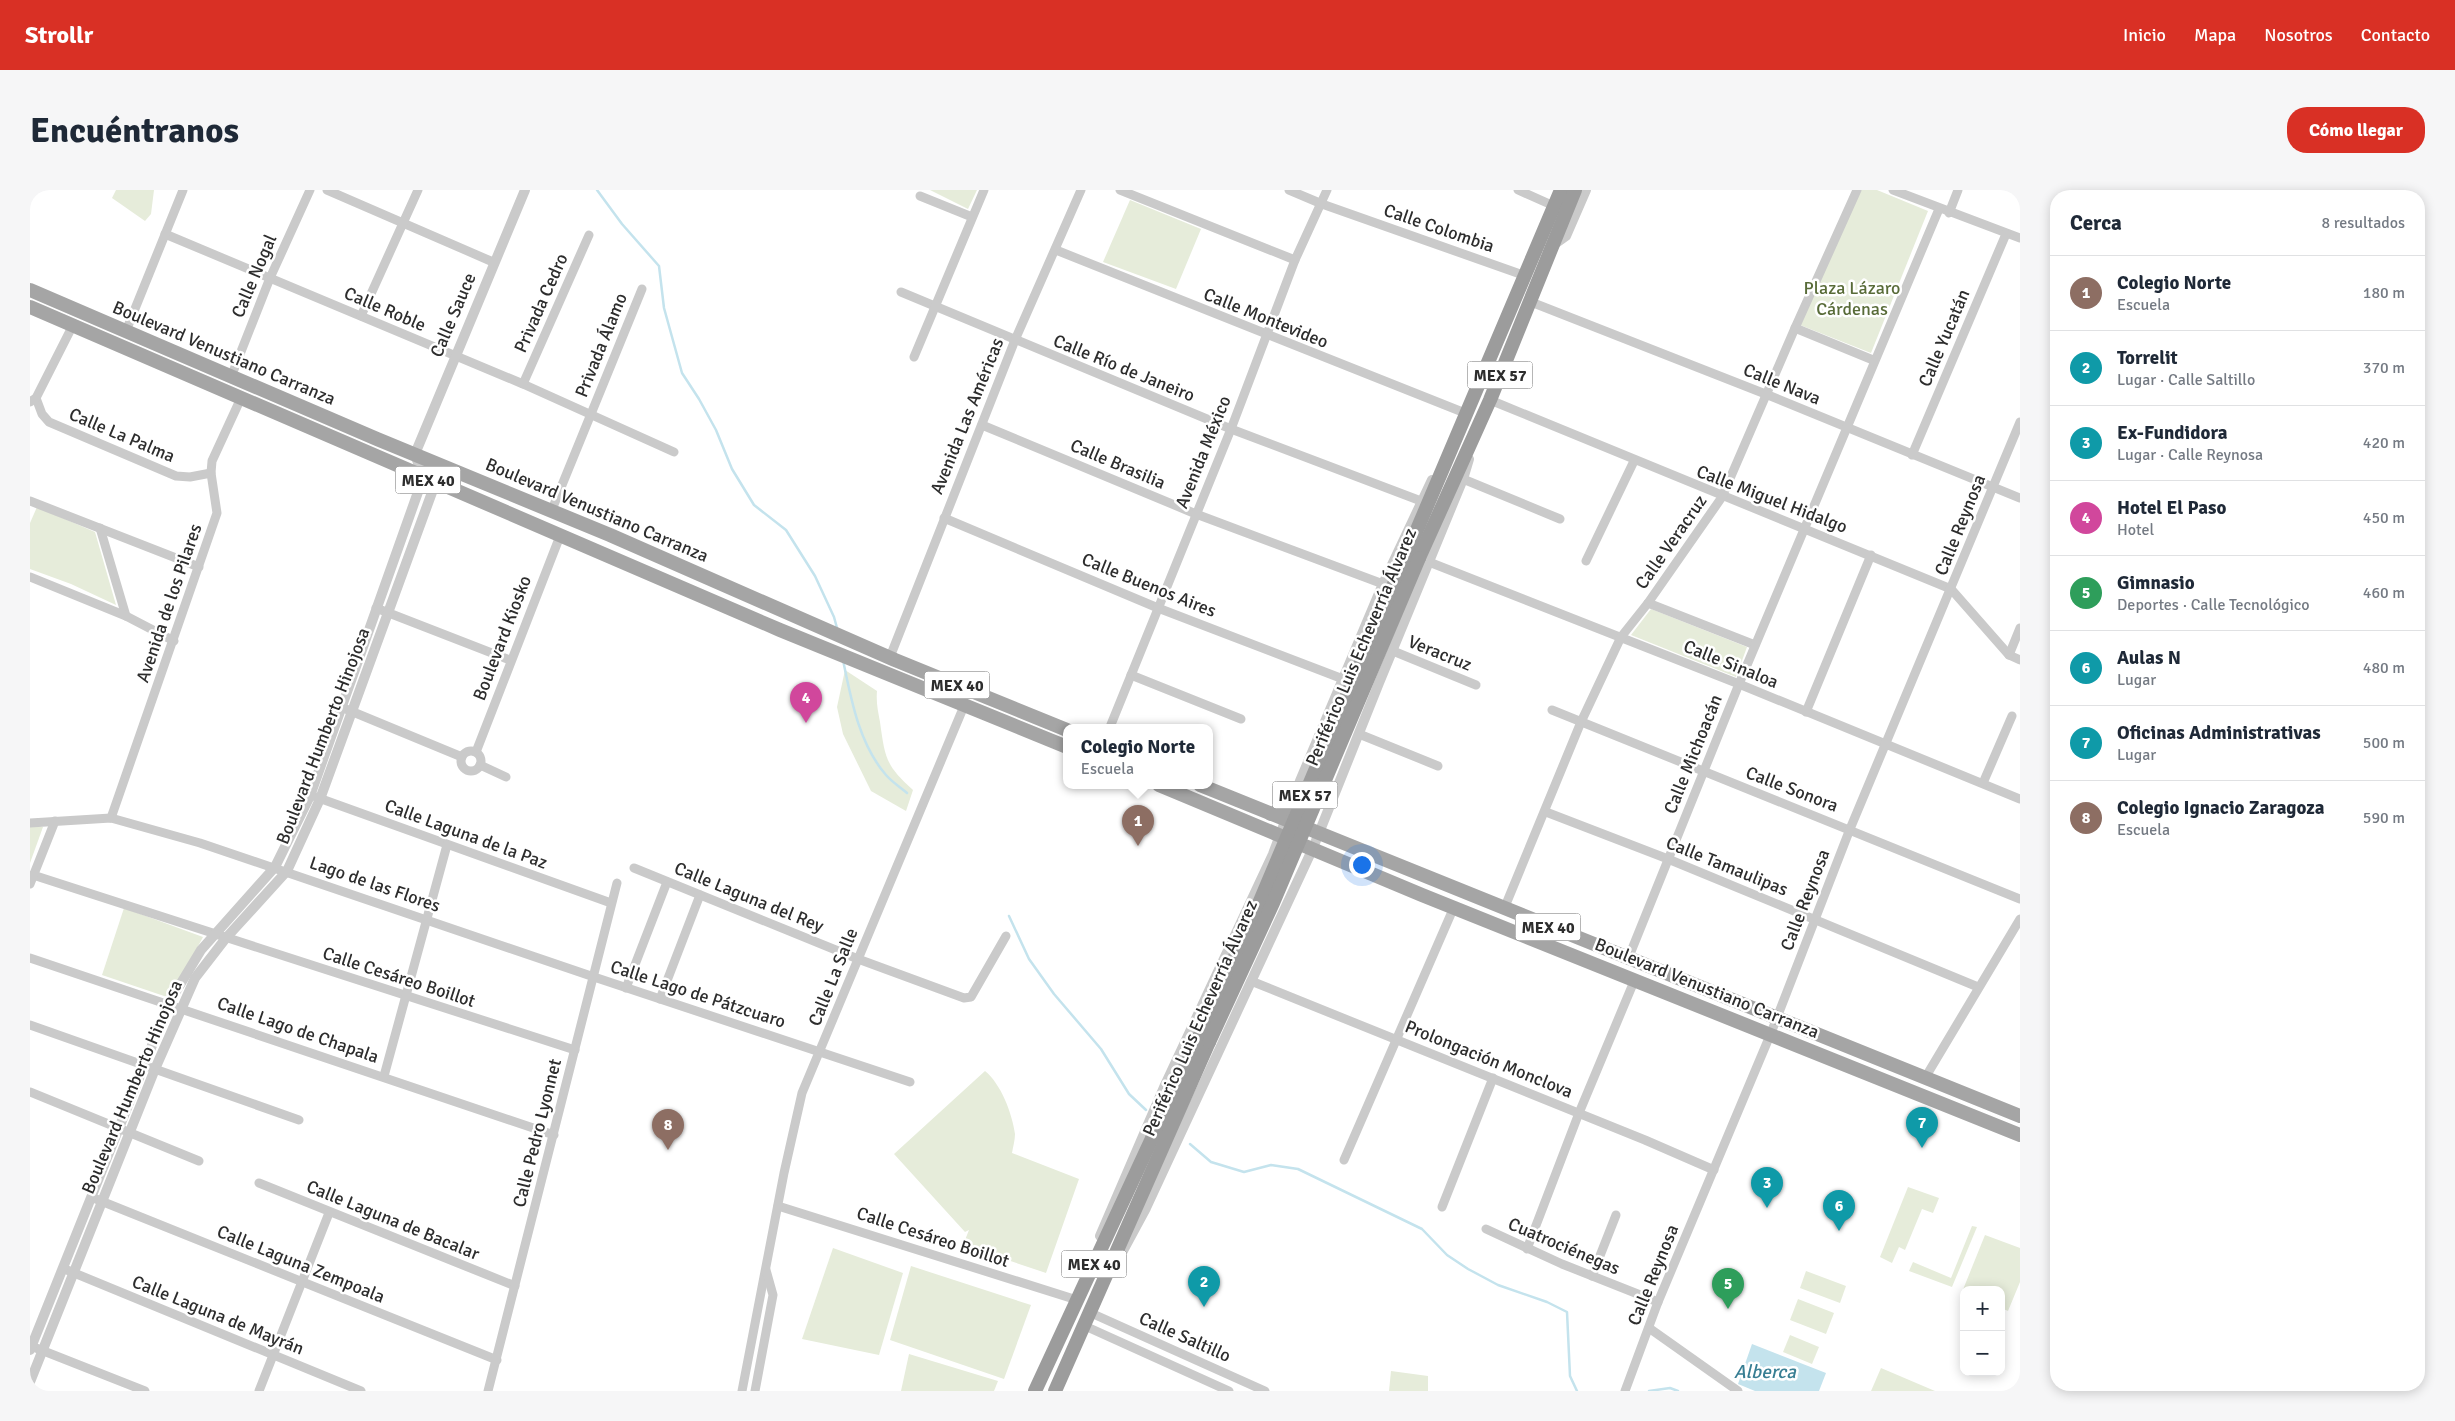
<!DOCTYPE html>
<html lang="es">
<meta charset="utf-8">
<style>
:root{--surface:#fff;--page:#f6f6f7;--text:#1f2937;--muted:#747a83;--line:#e0e1e3;--accent:#d93025}
body{margin:0;font-family:Signika,sans-serif;background:var(--page);color:var(--text)}
.controls{position:absolute;right:15px;bottom:15px;display:grid;overflow:hidden;border-radius:10px;box-shadow:0 2px 12px #0003}
.controls button{width:45px;height:45px;display:grid;place-items:center;padding:0;border:0;border-bottom:1px solid var(--line);background:var(--surface);color:var(--text);font:25px sans-serif}
.you{position:absolute;left:1331px;top:674px;width:18px;height:18px;margin:-12px;border:4px solid #fff;border-radius:50%;background:#1a73e8;box-shadow:0 0 0 8px #1a73e833}
.badge{display:grid;place-items:center;width:32px;height:32px;border-radius:50%;background:var(--accent);color:#fff;font-size:16px;font-weight:700}
.pin{position:absolute;translate:-50% -41px;filter:drop-shadow(0 1px 2px #0008)}
.pin::after{content:'';position:absolute;top:26px;width:18px;height:15px;background:inherit;clip-path:polygon(0 0,100% 0,50% 100%)}
.popup{position:absolute;left:1033px;top:534px;width:150px;height:65px;box-sizing:border-box;display:grid;place-content:center;border-radius:10px;background:var(--surface);filter:drop-shadow(0 1px 4px #0005);font-size:16px;white-space:nowrap;color:var(--muted)}
.popup b{font-size:19px;color:var(--text)}
.popup::after{content:'';position:absolute;left:50%;top:100%;margin-left:-10px;border:10px solid transparent;border-top-color:var(--surface)}
.list{margin:0;padding:0;list-style:none}
h2{display:flex;justify-content:space-between;align-items:center;height:65px;margin:0;padding:0 20px;font-size:21px}
h2 small{font-size:16px;font-weight:400;color:var(--muted)}
.list li{display:grid;grid-template-columns:32px 1fr auto;gap:15px;align-items:center;box-sizing:border-box;height:75px;padding:0 20px;border-top:1px solid var(--line)}
.list b{display:block;font-size:19px;white-space:nowrap}
.list p{margin:0;font-size:16px;white-space:nowrap;color:var(--muted)}
.list em{font-size:16px;font-style:normal;color:var(--muted)}
.map{position:relative;flex:none;width:1990px;height:1201px;overflow:hidden;border-radius:20px}
header{display:flex;align-items:center;gap:30px;box-sizing:border-box;height:70px;padding:0 25px;background:var(--accent);color:#fff}
header strong{font-size:24px}
nav{display:flex;gap:28px;margin-inline-start:auto;font-size:18px}
.intro{display:flex;align-items:center;justify-content:space-between;box-sizing:border-box;height:120px;padding:0 30px}
h1{margin:0;font-size:35px}
.button{padding:12px 22px;border-radius:20px;background:var(--accent);color:#fff;font-size:18px;font-weight:700}
main{display:flex;gap:30px;padding:0 30px}
aside{flex:1;background:var(--surface);border-radius:20px;box-shadow:0 2px 12px #0003}
.map>svg:first-child{display:block}
</style>
<header>
<strong>Strollr</strong>
<nav><a>Inicio</a><a>Mapa</a><a>Nosotros</a><a>Contacto</a></nav>
</header>
<div class="intro"><h1>Encuéntranos</h1><a class="button">Cómo llegar</a></div>
<main>
<div class="map">
<svg width="1990" height="1201" viewBox="0 0 1990 1201">
<rect width="100%" height="100%" fill="#fff"/>
<!-- green -->
<g fill="#e6ecda">
<path d="M86,0H124L121,24L115,31L82,8Z"/>
<path d="M900,0H947L938,19Z"/>
<path d="M1828,0H1847L1898,21L1841,163L1770,135Z"/>
<path d="M1100,10L1171,39L1146,99L1073,72Z"/>
<path d="M7,317L65,342L86,415L41,394L0,379V333Z"/>
<path d="M1621,419L1717,457L1706,487L1601,445Z"/>
<path d="M815,480L847,501C846,512 848,521 850,532C855,567 855,575 883,600L876,621L841,601L813,544L807,517Z"/>
<path d="M4,636L13,637L0,673V637Z"/>
<path d="M94,718L173,747L140,808L72,785Z"/>
<path d="M955,881C971,894 982,923 985,944C985,950 983,957 982,963L1049,989L1016,1083L933,1055L939,1040L935,1042L864,964Z"/>
<path d="M1878,997L1909,1008L1903,1023L1892,1019L1875,1060L1869,1057L1862,1073L1850,1067Z"/>
<path d="M1942,1036L1947,1037L1922,1097L1879,1081L1883,1072L1921,1088Z"/>
<path d="M1955,1045L1990,1058V1092L1978,1121L1971,1118V1100H1934L1932,1102Z"/>
<path d="M803,1058L873,1083L849,1165L772,1149Z"/>
<path d="M881,1076L1001,1115L974,1189L860,1150Z"/>
<path d="M1776,1081L1816,1096L1810,1113L1770,1098Z"/>
<path d="M1768,1109L1804,1123L1796,1144L1760,1130Z"/>
<path d="M1760,1145L1789,1157L1782,1174L1753,1162Z"/>
<path d="M879,1164L968,1191L964,1201H871Z"/>
<path d="M1851,1178L1905,1201H1841Z"/>
<path d="M1361,1181L1398,1186V1201H1359Z"/>
</g>
<!-- water -->
<path fill="#c4e3ed" d="M1722,1154L1796,1183L1789,1201H1725L1708,1194Z"/>
<g fill="none" stroke-linecap="round" stroke-linejoin="round">
<!-- stream -->
<g stroke="#c4e3ed" stroke-width="2.5">
<path d="M567,0L592,34L629,76L634,118L652,183L669,209L686,240L702,279L724,315L756,340L785,386L804,427L807,438"/>
<path d="M813,470C821,509 829,554 856,585C862,592 870,597 877,603"/>
<path d="M979,726L999,769L1024,804L1071,859L1099,904L1116,920"/>
<path d="M1160,954L1181,972L1214,982L1241,975L1268,979L1392,1039L1417,1065L1438,1079L1468,1095L1517,1112L1537,1122L1540,1186L1547,1201"/>
<path d="M1619,1201L1640,1198L1648,1201"/>
</g>
<!-- minor -->
<g stroke="#cacaca" stroke-width="9">
<path d="M297,0L463,72"/>
<path d="M1090,0L1265,70"/>
<path d="M1259,0L1292,14L1493,85"/>
<path d="M1488,0L1524,16"/>
<path d="M1863,0L1990,48"/>
<path d="M890,6L942,27"/>
<path d="M1919,23L1928,0"/>
<path d="M135,44L493,194L644,262"/>
<path d="M1026,60L1435,223"/>
<path d="M871,102L1201,239L1391,311"/>
<path d="M1501,112L1738,205L1990,308"/>
<path d="M331,126L388,0"/>
<path d="M1765,138L1843,170"/>
<path d="M96,141L153,0"/>
<path d="M884,167L954,0"/>
<path d="M201,187L240,88L280,0"/>
<path d="M493,194L559,45"/>
<path d="M6,208L12,224L19,232L146,286L160,287L181,283"/>
<path d="M1460,210L1921,399L1979,465L1990,470"/>
<path d="M0,212L6,208L43,135"/>
<path d="M952,235L1166,324L1353,394"/>
<path d="M1882,265L1976,44"/>
<path d="M1433,289L1530,329"/>
<path d="M0,311L169,377"/>
<path d="M521,322L612,99"/>
<path d="M914,328L1128,418L1313,489"/>
<path d="M70,338L96,426"/>
<path d="M1556,371L1604,271"/>
<path d="M1399,372L1709,494L1990,609"/>
<path d="M0,387L96,426L144,451"/>
<path d="M1618,413L1725,455"/>
<path d="M346,418L480,470"/>
<path d="M1363,461L1446,495"/>
<path d="M1979,465L1990,438"/>
<path d="M860,467L985,150L1051,0"/>
<path d="M1101,485L1211,529"/>
<path d="M311,517L432,567"/>
<path d="M1522,520L1990,709"/>
<path d="M1776,522L1841,365"/>
<path d="M1080,537L1201,239L1265,70L1297,0"/>
<path d="M1329,544L1408,576"/>
<circle cx="441" cy="571" r="10"/>
<path d="M446,562L530,346"/>
<path d="M450,575L476,587"/>
<path d="M1953,593L1982,526"/>
<path d="M286,607L581,713"/>
<path d="M1516,622L1638,669L1948,797"/>
<path d="M81,628L187,323L181,283L182,271L211,208"/>
<path d="M0,633L81,628L170,653L564,787L880,892"/>
<path d="M604,678L828,769L934,808L941,807L976,746"/>
<path d="M3,685L545,860"/>
<path d="M0,694L25,631"/>
<path d="M1474,719L1551,532L1591,447L1618,413L1692,307L1765,138L1827,0"/>
<path d="M0,768L524,945"/>
<path d="M1598,769L1709,494L1909,19"/>
<path d="M1221,791L1615,950L1684,980"/>
<path d="M596,798L637,692"/>
<path d="M630,809L670,705"/>
<path d="M0,835L269,930"/>
<path d="M354,886L417,655"/>
<path d="M1895,888L1990,729"/>
<path d="M0,902L169,971"/>
<path d="M1314,970L1424,717"/>
<path d="M229,993L485,1096"/>
<path d="M66,1009L467,1170"/>
<path d="M748,1016L1047,1110"/>
<path d="M1412,1017L1463,888"/>
<path d="M1456,1039L1532,1074L1628,1112"/>
<path d="M1497,1059L1549,923L1605,789"/>
<path d="M37,1080L331,1201"/>
<path d="M1562,1086L1586,1025"/>
<path d="M1061,1123L1235,1201"/>
<path d="M1055,1136L1199,1201"/>
<path d="M1619,1138L1708,1201"/>
<path d="M6,1158L115,1201"/>
<path d="M229,1201L299,1023"/>
<path d="M458,1201L587,693"/>
<path d="M712,1201L754,983L772,903L934,516"/>
<path d="M725,1201L743,1105L736,1080"/>
<path d="M1595,1201L1628,1112L1741,843L1820,639L1990,232"/>
</g>
<!-- tertiary -->
<g stroke="#cacaca" stroke-width="10">
<path d="M1522,56L1536,46L1556,0"/>
<path d="M1070,1046L1135,895L1243,664L1270,591L1353,394L1402,290"/>
<path d="M1089,1068L1116,1018L1283,658L1349,493L1433,289L1439,269"/>
<path d="M0,1160L139,813L171,760L245,677L280,606L393,288L385,264L495,0"/>
<path d="M0,1192L125,879L165,788L196,748L257,681L290,609L412,275"/>
</g>
<!-- primary -->
<g stroke="#a5a5a5" stroke-width="14">
<path d="M0,100L347,249L580,345L865,470L1037,540"/>
<path d="M0,117L750,440L1037,557"/>
<path d="M1129,595L1392,705L1990,945"/>
<path d="M1170,595L1990,926"/>
<path d="M1241,624L1253,620L1263,611"/>
</g>
<!-- trunk -->
<g stroke="#9c9c9c" stroke-width="14">
<path d="M1378,361L1531,0"/>
<path d="M1389,368L1460,210L1545,0"/>
<path d="M1005,1201L1169,847"/>
<path d="M1025,1201L1179,852"/>
</g>
<!-- trunk-bridge -->
<g stroke="#9c9c9c" stroke-width="14">
<path d="M1169,847L1230,711L1378,361"/>
<path d="M1179,852L1243,713L1389,368"/>
</g>
</g>
<g text-anchor="middle" stroke-width="5" stroke-linejoin="round" paint-order="stroke">
<!-- shield labels -->
<g fill="#fff" stroke="#6c6c6c" stroke-width="1">
<rect x="1437.5" y="171.5" width="65" height="27" rx="4"/>
<rect x="365.5" y="276.5" width="65" height="27" rx="4"/>
<rect x="894.5" y="481.5" width="65" height="27" rx="4"/>
<rect x="1242.5" y="591.5" width="65" height="27" rx="4"/>
<rect x="1485.5" y="723.5" width="65" height="27" rx="4"/>
<rect x="1031.5" y="1060.5" width="65" height="27" rx="4"/>
</g>
<g font-size="16" font-weight="bold" fill="#2d2d2d">
<text x="1470" y="191">MEX 57</text>
<text x="398" y="296">MEX 40</text>
<text x="927" y="501">MEX 40</text>
<text x="1275" y="611">MEX 57</text>
<text x="1518" y="743">MEX 40</text>
<text x="1064" y="1080">MEX 40</text>
</g>
<!-- street labels -->
<g font-size="18" fill="#2d2d2d" stroke="#fff">
<text transform="translate(1409 38) rotate(19)" y="6">Calle Colombia</text>
<text transform="translate(224 86) rotate(-67)" y="6">Calle Nogal</text>
<text transform="translate(511 113) rotate(-66)" y="6">Privada Cedro</text>
<text transform="translate(355 119) rotate(23)" y="6">Calle Roble</text>
<text transform="translate(423 125) rotate(-67)" y="6">Calle Sauce</text>
<text transform="translate(1236 128) rotate(22)" y="6">Calle Montevideo</text>
<text transform="translate(1914 148) rotate(-67)" y="6">Calle Yucatán</text>
<text transform="translate(571 155) rotate(-68)" y="6">Privada Álamo</text>
<text transform="translate(194 163) rotate(23)" y="6">Boulevard Venustiano Carranza</text>
<text transform="translate(1094 178) rotate(22)" y="6">Calle Río de Janeiro</text>
<text transform="translate(1752 194) rotate(22)" y="6">Calle Nava</text>
<text transform="translate(937 226) rotate(-68)" y="6">Avenida Las Américas</text>
<text transform="translate(92 245) rotate(23)" y="6">Calle La Palma</text>
<text transform="translate(1173 262) rotate(-68)" y="6">Avenida México</text>
<text transform="translate(1088 274) rotate(23)" y="6">Calle Brasilia</text>
<text transform="translate(1742 309) rotate(21)" y="6">Calle Miguel Hidalgo</text>
<text transform="translate(567 320) rotate(23)" y="6">Boulevard Venustiano Carranza</text>
<text transform="translate(1930 335) rotate(-68)" y="6">Calle Reynosa</text>
<text transform="translate(1641 352) rotate(-55)" y="6">Calle Veracruz</text>
<text transform="translate(1119 395) rotate(22)" y="6">Calle Buenos Aires</text>
<text transform="translate(139 413) rotate(-71)" y="6">Avenida de los Pilares</text>
<text transform="translate(472 448) rotate(-69)" y="6">Boulevard Kiosko</text>
<text transform="translate(1331 457) rotate(-67)" y="6">Periférico Luis Echeverría Álvarez</text>
<text transform="translate(1410 463) rotate(22)" y="6">Veracruz</text>
<text transform="translate(1701 474) rotate(22)" y="6">Calle Sinaloa</text>
<text transform="translate(293 546) rotate(-69)" y="6">Boulevard Humberto Hinojosa</text>
<text transform="translate(1663 564) rotate(-68)" y="6">Calle Michoacán</text>
<text transform="translate(1762 599) rotate(21)" y="6">Calle Sonora</text>
<text transform="translate(436 644) rotate(20)" y="6">Calle Laguna de la Paz</text>
<text transform="translate(1697 676) rotate(22)" y="6">Calle Tamaulipas</text>
<text transform="translate(345 694) rotate(19)" y="6">Lago de las Flores</text>
<text transform="translate(719 707) rotate(22)" y="6">Calle Laguna del Rey</text>
<text transform="translate(1775 710) rotate(-69)" y="6">Calle Reynosa</text>
<text transform="translate(369 787) rotate(18)" y="6">Calle Cesáreo Boillot</text>
<text transform="translate(803 787) rotate(-68)" y="6">Calle La Salle</text>
<text transform="translate(1677 798) rotate(22)" y="6">Boulevard Venustiano Carranza</text>
<text transform="translate(668 804) rotate(18)" y="6">Calle Lago de Pátzcuaro</text>
<text transform="translate(1170 828) rotate(-66)" y="6">Periférico Luis Echeverría Álvarez</text>
<text transform="translate(268 840) rotate(19)" y="6">Calle Lago de Chapala</text>
<text transform="translate(1459 869) rotate(22)" y="6">Prolongación Monclova</text>
<text transform="translate(102 897) rotate(-67)" y="6">Boulevard Humberto Hinojosa</text>
<text transform="translate(507 943) rotate(-76)" y="6">Calle Pedro Lyonnet</text>
<text transform="translate(363 1030) rotate(22)" y="6">Calle Laguna de Bacalar</text>
<text transform="translate(903 1047) rotate(18)" y="6">Calle Cesáreo Boillot</text>
<text transform="translate(1534 1056) rotate(23)" y="6">Cuatrociénegas</text>
<text transform="translate(271 1074) rotate(22)" y="6">Calle Laguna Zempoala</text>
<text transform="translate(1623 1085) rotate(-68)" y="6">Calle Reynosa</text>
<text transform="translate(188 1125) rotate(22)" y="6">Calle Laguna de Mayrán</text>
<text transform="translate(1155 1147) rotate(24)" y="6">Calle Saltillo</text>
</g>
<!-- park labels -->
<g font-size="18" fill="#586b38" stroke="#fff">
<text x="1822" y="104">Plaza Lázaro<tspan x="1822" dy="21">Cárdenas</tspan></text>
</g>
<!-- water labels -->
<g font-size="19" font-style="italic" fill="#377e93" stroke="#fff">
<text x="1735" y="1188">Alberca</text>
</g>
</g>
</svg>
<div class="controls">
<button>+</button>
<button>−</button>
</div>
<div class="you"></div>
<div class="pin badge" style="left:1108px;top:656px;background:#8d6e63">1</div>
<div class="popup"><b>Colegio Norte</b>Escuela</div>
<div class="pin badge" style="left:1174px;top:1117px;background:#0f9aa8">2</div>
<div class="pin badge" style="left:1737px;top:1018px;background:#0f9aa8">3</div>
<div class="pin badge" style="left:776px;top:533px;background:#d1479c">4</div>
<div class="pin badge" style="left:1698px;top:1119px;background:#2e9e5b">5</div>
<div class="pin badge" style="left:1809px;top:1041px;background:#0f9aa8">6</div>
<div class="pin badge" style="left:1892px;top:958px;background:#0f9aa8">7</div>
<div class="pin badge" style="left:638px;top:960px;background:#8d6e63">8</div>
</div>
<aside>
<h2>Cerca<small>8 resultados</small></h2>
<ul class="list">
<li><span class="badge" style="background:#8d6e63">1</span><div><b>Colegio Norte</b><p>Escuela</p></div><em>180 m</em></li>
<li><span class="badge" style="background:#0f9aa8">2</span><div><b>Torrelit</b><p>Lugar · Calle Saltillo</p></div><em>370 m</em></li>
<li><span class="badge" style="background:#0f9aa8">3</span><div><b>Ex-Fundidora</b><p>Lugar · Calle Reynosa</p></div><em>420 m</em></li>
<li><span class="badge" style="background:#d1479c">4</span><div><b>Hotel El Paso</b><p>Hotel</p></div><em>450 m</em></li>
<li><span class="badge" style="background:#2e9e5b">5</span><div><b>Gimnasio</b><p>Deportes · Calle Tecnológico</p></div><em>460 m</em></li>
<li><span class="badge" style="background:#0f9aa8">6</span><div><b>Aulas N</b><p>Lugar</p></div><em>480 m</em></li>
<li><span class="badge" style="background:#0f9aa8">7</span><div><b>Oficinas Administrativas</b><p>Lugar</p></div><em>500 m</em></li>
<li><span class="badge" style="background:#8d6e63">8</span><div><b>Colegio Ignacio Zaragoza</b><p>Escuela</p></div><em>590 m</em></li>
</ul>
</aside>
</main>
